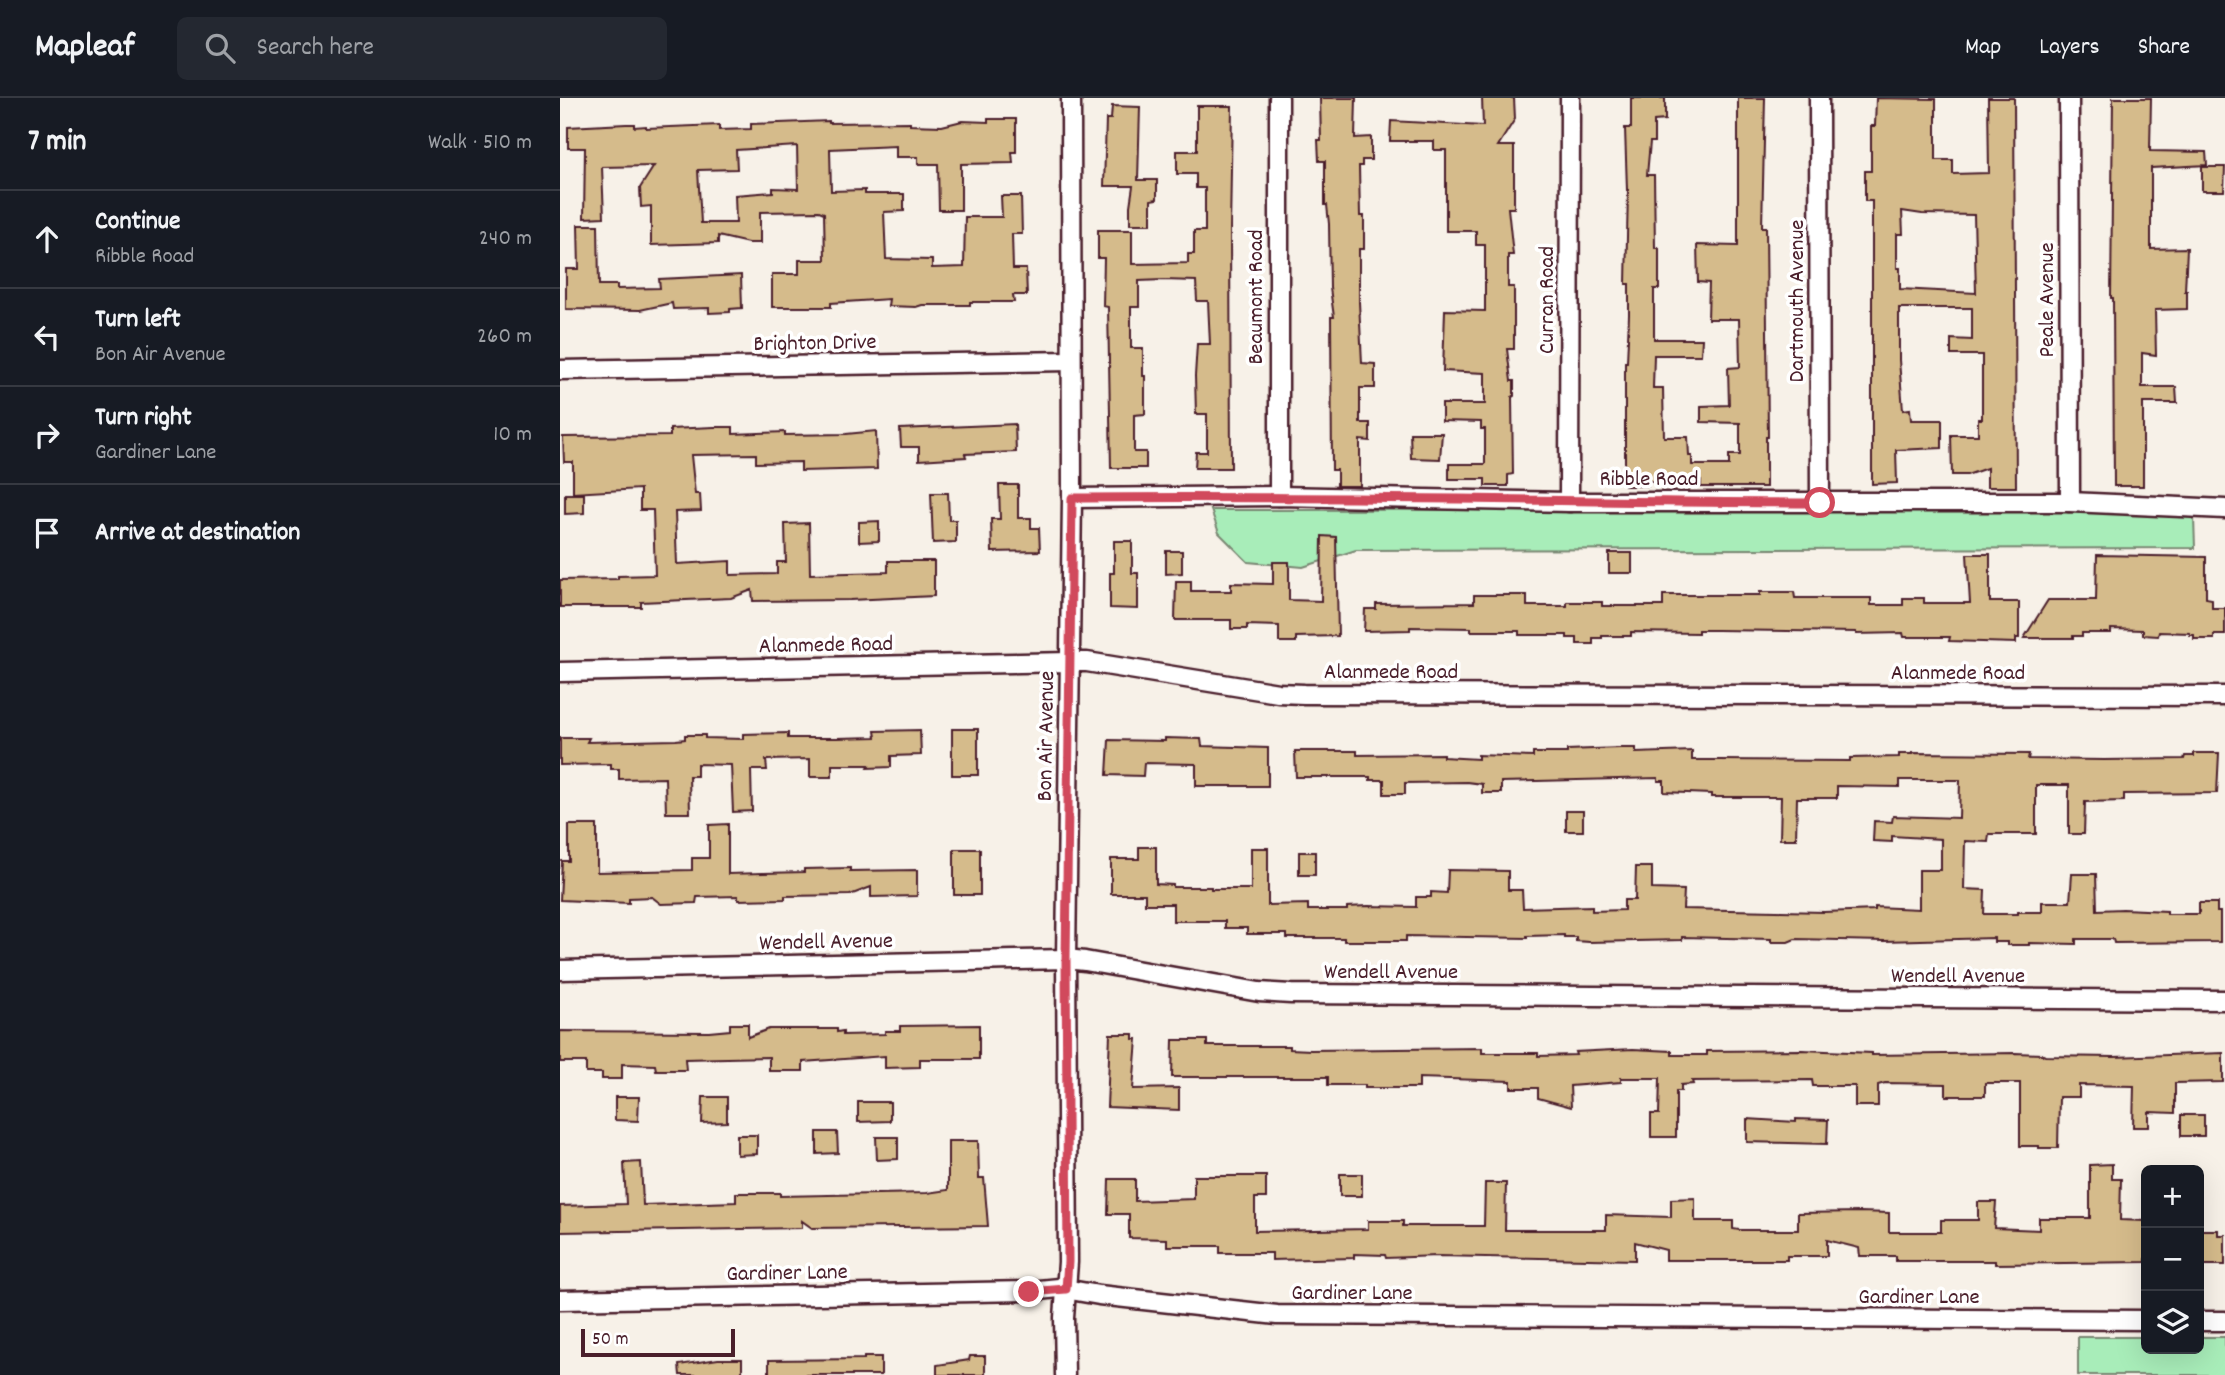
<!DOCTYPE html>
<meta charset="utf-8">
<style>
:root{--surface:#171b24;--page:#242831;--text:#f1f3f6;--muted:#9ea1a6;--line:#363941}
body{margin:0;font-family:Dekko,sans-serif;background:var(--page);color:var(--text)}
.controls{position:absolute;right:21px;bottom:21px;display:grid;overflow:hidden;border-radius:10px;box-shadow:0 7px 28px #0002}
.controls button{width:63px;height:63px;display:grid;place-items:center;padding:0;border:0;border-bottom:2px solid var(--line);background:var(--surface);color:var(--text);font:35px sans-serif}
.scale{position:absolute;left:21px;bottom:18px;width:154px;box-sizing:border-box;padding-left:7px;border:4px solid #4a1f2b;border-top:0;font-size:19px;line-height:24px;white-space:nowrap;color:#4a1f2b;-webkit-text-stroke:5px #fff;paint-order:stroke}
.stop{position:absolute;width:21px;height:21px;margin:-16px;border:5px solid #d1495b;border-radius:50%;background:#fff}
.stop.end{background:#d1495b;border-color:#fff;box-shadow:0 2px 7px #0008}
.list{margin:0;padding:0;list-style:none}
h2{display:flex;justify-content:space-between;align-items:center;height:91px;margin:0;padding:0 28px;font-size:30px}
h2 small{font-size:23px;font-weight:400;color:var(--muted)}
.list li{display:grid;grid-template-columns:46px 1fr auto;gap:21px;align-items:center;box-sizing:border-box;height:98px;padding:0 28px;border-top:2px solid var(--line)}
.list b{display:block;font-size:26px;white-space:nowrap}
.list p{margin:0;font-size:23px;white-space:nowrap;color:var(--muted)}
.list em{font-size:23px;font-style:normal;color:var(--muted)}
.icon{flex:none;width:38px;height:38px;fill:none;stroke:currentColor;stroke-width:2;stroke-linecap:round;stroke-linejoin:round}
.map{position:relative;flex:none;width:1665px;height:1277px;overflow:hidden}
header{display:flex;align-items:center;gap:42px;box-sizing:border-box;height:98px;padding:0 35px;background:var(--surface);border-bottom:2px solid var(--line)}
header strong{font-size:33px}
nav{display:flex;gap:38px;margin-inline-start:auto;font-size:24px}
.search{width:490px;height:63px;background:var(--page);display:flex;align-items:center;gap:18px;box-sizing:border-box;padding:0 24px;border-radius:10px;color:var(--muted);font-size:26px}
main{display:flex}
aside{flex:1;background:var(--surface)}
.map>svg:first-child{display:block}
</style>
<header>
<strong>Mapleaf</strong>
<div class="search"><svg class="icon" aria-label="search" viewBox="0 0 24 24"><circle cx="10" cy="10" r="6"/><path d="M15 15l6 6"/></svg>Search here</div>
<nav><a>Map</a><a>Layers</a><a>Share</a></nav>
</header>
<main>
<aside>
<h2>7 min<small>Walk · 510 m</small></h2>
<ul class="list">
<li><svg class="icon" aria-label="ahead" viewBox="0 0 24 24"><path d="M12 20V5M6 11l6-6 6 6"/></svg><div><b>Continue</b><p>Ribble Road</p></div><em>240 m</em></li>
<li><svg class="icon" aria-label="left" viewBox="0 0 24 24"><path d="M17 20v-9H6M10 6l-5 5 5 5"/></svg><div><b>Turn left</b><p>Bon Air Avenue</p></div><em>260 m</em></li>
<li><svg class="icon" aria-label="right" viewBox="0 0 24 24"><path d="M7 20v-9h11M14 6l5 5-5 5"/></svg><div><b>Turn right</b><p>Gardiner Lane</p></div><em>10 m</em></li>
<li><svg class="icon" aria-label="arrive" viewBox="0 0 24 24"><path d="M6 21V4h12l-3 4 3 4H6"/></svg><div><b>Arrive at destination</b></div></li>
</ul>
</aside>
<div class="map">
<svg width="1665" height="1277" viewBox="0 0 1665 1277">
<rect width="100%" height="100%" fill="#f7f1e8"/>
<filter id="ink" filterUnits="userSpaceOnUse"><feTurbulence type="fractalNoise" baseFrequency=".0143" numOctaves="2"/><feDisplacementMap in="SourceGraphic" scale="14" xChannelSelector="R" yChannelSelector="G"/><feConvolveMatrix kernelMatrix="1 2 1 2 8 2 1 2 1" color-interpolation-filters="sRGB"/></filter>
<g filter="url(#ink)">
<!-- green -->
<g fill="#a8edb9" stroke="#798672" stroke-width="2">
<path d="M1445,411L1634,419L1635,450L796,452L743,469L688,464L659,435L651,412Z"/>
<path d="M1518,1239H1586V1251H1639V1239H1665V1277H1518Z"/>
</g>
<!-- building -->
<g fill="#d5bb8b" stroke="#4a1f2b" stroke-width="2" fill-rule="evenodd">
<path d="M760,0H796L795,40L811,39V62H802V68H799L800,118H804V151H799V204L802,265L815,266V290H800V325H810V343L800,342V388H777V372H772L771,219H774L770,190L769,126L767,107H765V63H759L758,42H761Z"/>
<path d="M922,0H954L955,21L938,48H954V110H948L953,157H948V189H954V251H947L951,283H954V298L952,299L953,376L948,377V388H925V381H889V366H925V331H921V324L882,323V306H925V275L883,273L885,212L925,213V147H916V133H886V52H874V43H830L831,23L923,28Z"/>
<path d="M1071,0H1105V22L1094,23V44H1090L1087,77H1094L1095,150H1099V191H1094V241H1142L1141,257H1094L1093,290H1103L1104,339H1128L1129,358H1132V367H1169V357H1180V325L1141,324V308L1169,307L1168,270L1180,269L1179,221H1148L1149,185L1138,184L1137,147L1178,148V0H1205L1202,129H1206L1208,339H1206V389H1141V383H1088V388H1065V264H1067L1069,217V186H1066L1068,92H1067L1065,30H1071Z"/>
<path d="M1316,0L1376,1V62H1393V76L1429,75L1428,0H1454L1456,389H1427V370L1407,377H1392L1391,337H1418V321H1422V257H1391V241L1412,242V210H1339V262L1343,312L1350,311L1351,322H1382V350L1336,352L1337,385L1312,386V103H1305V73H1311V28H1315ZM1342,113L1362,116L1414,117L1416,195L1340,191V170H1337V136H1343Z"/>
<path d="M1553,0H1591L1590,53L1646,54L1647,67L1591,70V151L1627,150L1625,193H1627V211L1595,212L1596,257L1582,255V289H1616L1617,305H1583V388H1554L1553,200H1551Z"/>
<path d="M552,8L580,9L578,82H597V101L591,102V126H570V108L573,88H544L546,21H551Z"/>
<path d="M637,8H672L670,134L671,370H635L636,354H647V316H636L635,278L637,246H650L648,203H637L636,183L603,182L579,183V209H571V250H583V278H585V316L574,317V354H586V370H551L548,209L543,208L544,160H538V132H572V166L628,165V156H634V133H645V90H636V76H617V53H637Z"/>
<path d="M428,21H456V54H452L453,65L401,66V112H379L378,66H358V59H336V48L270,51L271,93L305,92V96H344V113L324,114L326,161L372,162V170L404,169L405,119H442L441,98H461L462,136H452L453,171H466L467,197H453L454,204H410V207H362L356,209L328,208L329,201L271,205V209H212V176H239V162H265L264,115L259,113L200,114V145H188L158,138V145L91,147V108L81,109L80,90L94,68L42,69L44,119L24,120L25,50H8V29L66,26H74V29L86,28V30L159,27V32L191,31V26L269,23V25L350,24V27L382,28L402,23L428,24ZM237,48L238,91L213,90V94L175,97L176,125H141L138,72L177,71L176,52Z"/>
<path d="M1642,69H1665L1664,93H1642Z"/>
<path d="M18,127H38L39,187H57V191L100,190L99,181L181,177L182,210L170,211V214L149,215V210L113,211L112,205L80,212L6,211V171H19Z"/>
<path d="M455,326L456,354L405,356L406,359L359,362V349H341L340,331Z"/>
<path d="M154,329H173V336L225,334V337L286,336L316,333L317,371L241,373V364L196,365V356L131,357L135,396H140L141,413L115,414L117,466L170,463V477L217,476V464H226L225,426L249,425L250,476L328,474V463H374V498L290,502L193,503L192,492L171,500L81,504V509H0V482L58,481V478L95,477L93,412H80V391L13,395V364H4L3,339L110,338V331Z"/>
<path d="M850,335H882L880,361L851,360Z"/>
<path d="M439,387H458V420H471V430H479L480,453L432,454L431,421H440Z"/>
<path d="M371,395H388L389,422H396V444L373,445Z"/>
<path d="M5,396H24V415L5,416Z"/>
<path d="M319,423V443L299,444V424Z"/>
<path d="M762,438L776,439L778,538L736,539V544H719V528L687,527V531H671V522H615L616,483H631V493H671V485L713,486V464H729V502L761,503Z"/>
<path d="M554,443H572V475H578V511L550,510V475H554Z"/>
<path d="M606,453H622V475L606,476Z"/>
<rect x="1049" y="455" width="23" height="20"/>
<path d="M1407,456H1430V504H1459V540H1456V545L1389,543L1390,539H1344L1343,535L1296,536V534L1157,532H1138V535L1071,534V538H1042V540H1033V546H1017V540H1007V537H959V533H911V530L850,529V532L804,533L805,511H816V506L914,505V497H967V508H1007V504H1042V508H1103V497H1200V494H1234L1235,500H1311V507H1343V500H1364V505H1410Z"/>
<path d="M1537,457L1646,459V500L1652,501V510H1665V537H1654V541H1634V537H1630V535L1599,534L1598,538L1583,537V532L1551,531V535H1522V538H1513V540H1464L1488,502H1536Z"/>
<rect x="392" y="631" width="26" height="46"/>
<path d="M360,632L361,657L331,658V669L308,670L309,667H272V679H250V661L206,662L207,672H191L192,713L173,714L171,667L137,666V678H129L130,715H106L105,680L59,681V671H51V666L0,667V640H29L27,644L116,642L125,641V637H145V640L183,641V636L228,635V640H277L316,639L315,633Z"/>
<path d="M605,640L641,641L642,648L708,650V688H636V666L584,665L583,678L547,677L549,642L605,643Z"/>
<path d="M1060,650H1076V655L1132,653V662H1158L1290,663V660L1339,659V656H1352V655L1469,656L1468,661L1544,662L1624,661L1625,658H1634V655H1659L1657,695L1564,696V703L1525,704L1524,736H1509V687H1476V736H1429L1428,744L1405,743L1404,791L1425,792L1424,816H1458V814H1482V804H1510L1512,776H1536L1537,812L1563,811L1607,813V816H1639V805H1657V814H1660V844L1554,845L1553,841H1516V846L1469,845V847H1447V844H1434V840L1324,843L1235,841L1228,844H1211V841L1122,839V842L1029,844L1016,843V839H1004V837L967,838V840L846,838V843H784V840H727V836H687V830H665V823H613V806H585V796H551V761H579V749H596V786L613,787V789H651V791H691V750H708V807L748,806V812H787V809L808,808L856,809V799H871V794L887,795L888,772L948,773V792H962L963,810L1032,808V813L1064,812V802H1075L1076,769H1092V791L1124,792L1123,811L1264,814L1315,812V809L1359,811V772H1381V741L1332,738V744L1313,743L1314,723L1332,724L1333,718L1399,720L1400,682H1340V689L1277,688V700H1237L1236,741H1220L1221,699H1151V696L1104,694V683H1098V680L941,684V695H922V686L907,684L845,685V696H824V682H810V679H736L735,653H797V657L883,656V659L918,661V657L973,659V655H1007V652Z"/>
<rect x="1006" y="713" width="17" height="20"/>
<path d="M168,726V776L244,774V771L290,770V773L357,772V798L311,799V789L290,797L225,798V801L178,802V798L137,799L136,805L101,806L92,799L69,800V805L0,802L2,763H9V727H37V774L132,772V760H149V727Z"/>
<rect x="394" y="751" width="26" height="46"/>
<rect x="739" y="754" width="16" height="23"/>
<path d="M170,926H188V939L209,931H277V934L283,933V937L325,936V933H340V928L419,927V961H360V969L325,970V958L243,964V973H209V959L125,961L126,972H96L95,967L62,966V981H42V975H26V964H0V933L149,934L170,932Z"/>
<path d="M550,936H573V941H577L573,991L619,990V1012L547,1009Z"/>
<path d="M613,942H647V948H730V951L751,952L922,950V955H978V958L1016,957L1015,954L1073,951L1112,953V957H1147V953L1242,952L1312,955V957L1455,955L1481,956L1485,958L1554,959L1663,955V984L1615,985V1015L1589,1014V1029H1573L1574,988L1519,987V999H1499L1498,1050H1479V1048H1460V985H1425V998H1386V986L1325,985L1318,987V1008H1295V988H1253L1252,982L1132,983L1133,986L1121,987V993H1116V1039H1091V1016H1099L1100,980H1061V984L1010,988L1011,1009L978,1000V990H951V983L859,980V990H805V987H768V979H612Z"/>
<path d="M55,999H79L78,1023L55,1022Z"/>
<path d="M143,999H167V1024L142,1025Z"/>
<path d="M298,1004H330V1023L298,1024Z"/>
<rect x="1621" y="1017" width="23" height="21"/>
<path d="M1187,1021L1236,1024V1021L1268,1022L1267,1046L1187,1044Z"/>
<path d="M257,1034H277L278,1055L257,1056Z"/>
<path d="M177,1037H197V1056L177,1057Z"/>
<path d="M316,1039H338V1061L317,1062Z"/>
<path d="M388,1043H418L419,1080H424L428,1128L252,1130L242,1123V1130L0,1134V1108L66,1106L64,1065L81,1064L83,1107L176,1104V1095H220V1098L367,1095L388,1092Z"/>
<path d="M1552,1066V1081H1561L1560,1122L1586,1123V1164L1435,1166V1163H1336V1158H1300L1299,1150L1267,1142V1158H1227V1162H1106V1152L1075,1144V1162L877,1158L826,1160L825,1157L794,1156V1160L712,1162V1155H660V1148H607V1141L569,1140V1116H548L549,1081H575V1103L634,1101V1078H706V1100H695V1133L808,1131V1123H843V1128H924L925,1085H946L945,1132H1046V1117L1111,1119V1101L1135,1100V1123H1173V1131L1179,1132H1238V1115L1300,1114L1329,1115V1134H1381V1122H1418V1104H1436L1434,1130L1479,1132V1120H1530V1067Z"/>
<rect x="780" y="1076" width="22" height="22"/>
<path d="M1639,1132H1658V1137H1665V1167H1639Z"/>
<path d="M410,1258H425V1277H377V1267L409,1262Z"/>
<path d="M304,1259H321V1277H209V1262L304,1261Z"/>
<path d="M158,1261H182V1277H120L119,1267Z"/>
</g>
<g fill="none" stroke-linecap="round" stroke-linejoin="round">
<defs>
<g id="street">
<path d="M719,0V398"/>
<path d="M1259,0L1260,405"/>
<path d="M1509,0L1510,404"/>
<path d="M0,272L511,263"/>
<path d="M512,400L719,398L1009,404H1510L1665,411"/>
<path d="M1009,404L1010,0"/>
<path d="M0,574L510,564H527L718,595L744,596L1665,598"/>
<path d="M0,872L506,861L525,863L699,894L731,896L1665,902"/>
<path d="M0,1202L469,1193L499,1190L539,1197L717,1217L1586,1222"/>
<path d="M1639,1223H1665"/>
<path d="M505,1277L504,1220L508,1164L506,861L512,400L511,0"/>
</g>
</defs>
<!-- street casing -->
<use href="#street" stroke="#4a1f2b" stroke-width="23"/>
<!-- street -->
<use href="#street" stroke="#fff" stroke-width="18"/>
</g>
</g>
<g fill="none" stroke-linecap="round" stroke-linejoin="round" filter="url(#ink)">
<!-- route -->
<path stroke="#d1495b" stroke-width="9" d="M469,1194L506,1191L508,1164L506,862L512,400C761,397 1011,404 1260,405"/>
</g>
<g text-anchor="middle" stroke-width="7" stroke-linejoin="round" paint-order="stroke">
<!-- street labels -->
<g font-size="23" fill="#4a1f2b" stroke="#fff">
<text transform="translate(694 199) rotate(-90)" y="8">Beaumont Road</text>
<text transform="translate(985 202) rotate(-90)" y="8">Curran Road</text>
<text transform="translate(1485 202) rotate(-90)" y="8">Peale Avenue</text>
<text transform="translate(1235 203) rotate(-90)" y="8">Dartmouth Avenue</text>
<text transform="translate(255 243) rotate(-1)" y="8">Brighton Drive</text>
<text x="1089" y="387">Ribble Road</text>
<text transform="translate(266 545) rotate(-1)" y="8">Alanmede Road</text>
<text x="831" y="580">Alanmede Road</text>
<text x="1398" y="581">Alanmede Road</text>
<text transform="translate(484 638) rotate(-89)" y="8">Bon Air Avenue</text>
<text transform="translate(266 842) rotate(-1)" y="8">Wendell Avenue</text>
<text x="831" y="880">Wendell Avenue</text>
<text x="1398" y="884">Wendell Avenue</text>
<text transform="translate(227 1173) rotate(-1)" y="8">Gardiner Lane</text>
<text x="792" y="1201">Gardiner Lane</text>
<text x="1359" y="1205">Gardiner Lane</text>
</g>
</g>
</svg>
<div class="controls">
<button>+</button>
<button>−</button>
<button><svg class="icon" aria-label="layers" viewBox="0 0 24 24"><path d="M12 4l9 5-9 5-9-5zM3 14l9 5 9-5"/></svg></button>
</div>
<div class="scale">50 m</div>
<div class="stop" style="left:1260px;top:405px"></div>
<div class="stop end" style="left:469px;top:1194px"></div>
</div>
</main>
